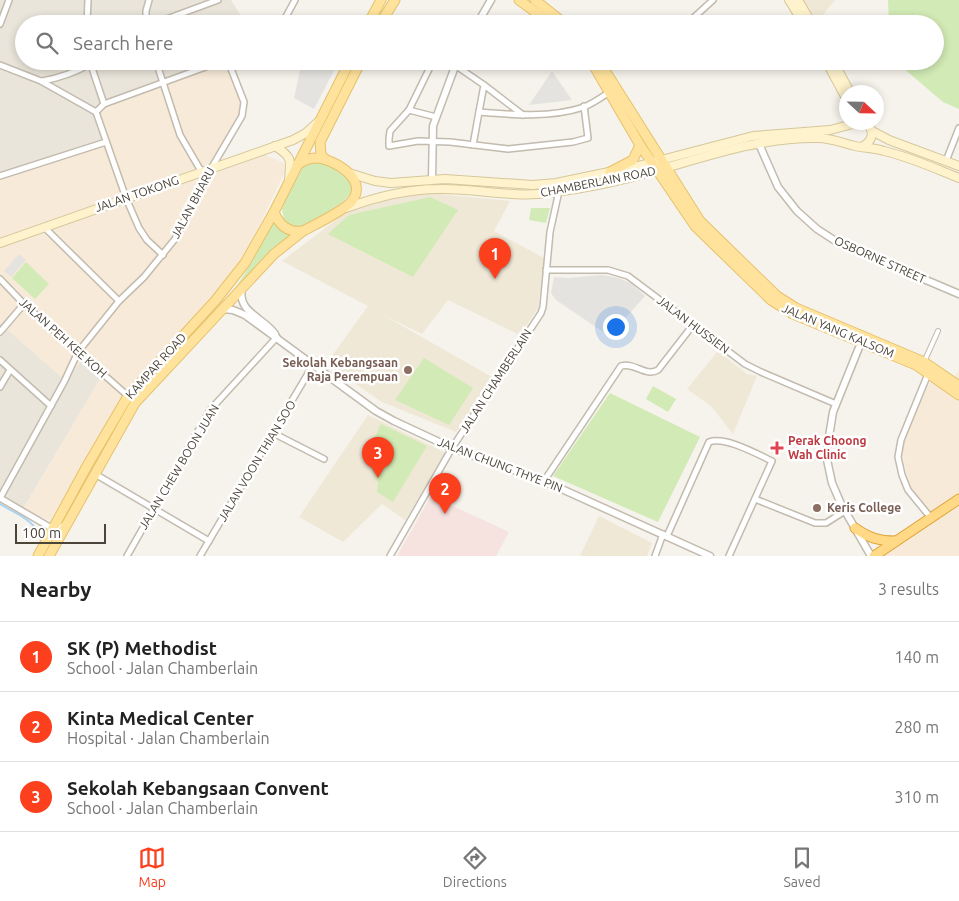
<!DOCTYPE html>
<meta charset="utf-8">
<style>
:root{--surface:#fff;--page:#f6f6f6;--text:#222;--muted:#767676;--line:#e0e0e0;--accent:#fc3f1d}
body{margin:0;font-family:Ubuntu,sans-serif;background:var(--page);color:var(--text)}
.compass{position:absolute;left:839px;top:85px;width:45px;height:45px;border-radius:50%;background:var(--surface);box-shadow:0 2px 8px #0003;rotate:112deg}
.scale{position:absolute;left:15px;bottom:12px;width:91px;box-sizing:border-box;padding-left:5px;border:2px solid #4b4439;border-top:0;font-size:14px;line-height:18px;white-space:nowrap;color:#4b4439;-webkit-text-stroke:4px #fff;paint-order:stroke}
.you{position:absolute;left:615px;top:326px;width:18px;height:18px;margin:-12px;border:4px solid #fff;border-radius:50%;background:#1a73e8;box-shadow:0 0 0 8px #1a73e833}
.badge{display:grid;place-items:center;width:32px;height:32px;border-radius:50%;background:var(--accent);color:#fff;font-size:16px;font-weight:700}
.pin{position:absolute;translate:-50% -41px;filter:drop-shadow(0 1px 2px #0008)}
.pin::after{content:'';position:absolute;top:26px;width:18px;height:15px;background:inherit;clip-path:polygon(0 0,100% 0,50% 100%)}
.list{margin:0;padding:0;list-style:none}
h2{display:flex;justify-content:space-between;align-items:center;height:65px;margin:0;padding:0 20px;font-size:21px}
h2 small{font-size:16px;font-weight:400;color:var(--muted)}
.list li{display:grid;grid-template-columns:32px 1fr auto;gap:15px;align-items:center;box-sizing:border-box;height:70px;padding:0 20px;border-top:1px solid var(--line)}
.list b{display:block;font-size:19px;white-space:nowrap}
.list p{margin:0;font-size:16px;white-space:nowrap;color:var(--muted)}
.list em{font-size:16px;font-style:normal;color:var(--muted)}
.icon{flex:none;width:28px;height:28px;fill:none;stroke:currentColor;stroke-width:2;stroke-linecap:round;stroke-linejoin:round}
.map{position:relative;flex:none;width:959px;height:556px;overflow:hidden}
.search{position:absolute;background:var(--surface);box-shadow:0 2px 8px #0003;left:15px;right:15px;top:15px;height:55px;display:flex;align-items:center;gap:12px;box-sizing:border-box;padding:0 18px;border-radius:28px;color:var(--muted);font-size:19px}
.sheet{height:275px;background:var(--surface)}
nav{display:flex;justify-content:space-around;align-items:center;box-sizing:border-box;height:70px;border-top:1px solid var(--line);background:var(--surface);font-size:14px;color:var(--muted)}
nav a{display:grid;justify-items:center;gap:2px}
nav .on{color:var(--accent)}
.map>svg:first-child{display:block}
</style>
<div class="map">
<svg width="959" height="556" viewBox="0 0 959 556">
<rect width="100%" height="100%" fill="#f6f3ec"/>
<!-- residential -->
<g fill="#eae5da">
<path d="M0,0H231L246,24H24V61H221L107,141L0,176Z"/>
<path d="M0,323L66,381L87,353L106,369L23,509L0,497Z"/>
</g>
<!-- commercial -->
<g fill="#f7ead8">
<path d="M221,61H228L244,105L202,178L265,155L288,165L250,244L227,281L168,345L109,420L50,521L23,509L106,369L87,353L66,381L0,323V176L106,141L97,112L104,104Z"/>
<path d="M959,370V556H881L934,516L909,485L902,451L909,426L934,374L949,384Z"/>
</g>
<!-- education -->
<g fill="#efe8d6">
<path d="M803,0H835L816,23Z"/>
<path d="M428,193L510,201L494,231L544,258L538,308L520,335L448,300L422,334L383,315L492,377L456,432L382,402L326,364L368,306L282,261L345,213L390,198Z"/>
<path d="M718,351L747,374L757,376L733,434L711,406L687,389Z"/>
<path d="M368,415L446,453L405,520L382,504L343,542L299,517Z"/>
<path d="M599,516L652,543L647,556H580Z"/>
</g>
<!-- medical -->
<path fill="#f6e3e0" d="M431,496L509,532L496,556H397Z"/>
<!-- green -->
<g fill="#d2eab5">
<path d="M888,0H959V109L943,102L895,61H935V24H889Z"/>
<path d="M310,162C322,162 329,166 339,171C370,187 340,205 324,214C317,219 306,228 297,228C291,227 287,223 284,220L282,209L284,201L303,167Z"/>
<path d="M430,197L458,210L413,277L328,234L349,215Z"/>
<path d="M531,208H550L546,223L529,220Z"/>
<path d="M274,220L286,233L291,235L257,265L234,290L251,264Z"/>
<path d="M26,262L49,284L35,299L12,278Z"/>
<path d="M424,358L473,388L449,425L395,400Z"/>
<path d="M653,386L676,399L668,412L646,399Z"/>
<path d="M610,393L700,437L658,522L553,476Z"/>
<path d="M381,424L427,446L393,502L377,492L378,482L368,462L364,460Z"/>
</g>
<!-- parking -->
<g fill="#e5e3e0">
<path d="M302,61H339L314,109L294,98Z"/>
<path d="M552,71L572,100L529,105Z"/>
<path d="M19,254L26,260L11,277L4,271Z"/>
<path d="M602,275L619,278L632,284L645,296L609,336L556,300L551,293L554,277L568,278Z"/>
</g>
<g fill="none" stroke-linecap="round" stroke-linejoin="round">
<!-- stream -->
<path stroke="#a9d4f2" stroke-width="2" d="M0,504C18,515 35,519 41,541"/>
<defs>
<path id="pedestrian" d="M924,362L938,331"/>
<g id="minor">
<path d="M691,20L713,0"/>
<path d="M0,24L9,0"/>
<path d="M87,24L88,0"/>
<path d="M146,24V11L149,0"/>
<path d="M153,24L218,0"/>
<path d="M282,24L295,0"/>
<path d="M156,61L180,135L201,171"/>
<path d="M433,61L409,110L390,131L389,139V146L418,141L450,142L508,149L573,142L588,138L584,106"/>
<path d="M90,62L104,104"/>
<path d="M0,65L41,81L96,112"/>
<path d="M455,65L484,85L479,112C513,115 551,118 584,107C594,103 602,97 611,91"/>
<path d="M42,81C60,78 74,73 90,64"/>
<path d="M484,85L523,115"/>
<path d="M409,110L436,117"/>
<path d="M96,112L126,198L139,228L147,240L163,255"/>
<path d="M96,112L104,104L222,61"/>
<path d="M473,145L479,112"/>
<path d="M946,161L959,128"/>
<path d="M0,176L106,142"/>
<path d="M44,227L119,301"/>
<path d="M546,270H608L628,276L745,364L761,372L836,404"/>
<path d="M0,279L24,304L128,396"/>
<path d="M0,332L24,304"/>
<path d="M0,360L51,406"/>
<path d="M928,374L901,440L898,457L902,475L908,490L931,518"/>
<path d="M0,387L10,370"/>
<path d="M273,433L324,459"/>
<path d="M95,474L209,541"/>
<path d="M544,481L621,366C635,362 645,377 658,370L693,325"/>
<path d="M0,498L64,382L78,352L119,301L144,277L175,239L212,167L242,116L244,102L228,61"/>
<path d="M0,498L53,529H59L64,525"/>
<path d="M755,499L815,523H826L845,511"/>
<path d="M667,536L709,442C725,436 757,454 772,461L729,556"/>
<path d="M127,556L210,410L277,337"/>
<path d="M200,556L313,365"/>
<path d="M390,556L452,448L541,313L543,307L550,232L559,191"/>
<path d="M655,556L663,534"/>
</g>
<g id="tertiary">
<path d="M477,24L491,0"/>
<path d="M759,144L778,187L797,211L817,229L837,242L959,294"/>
<path d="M432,179L433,126L457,61"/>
<path d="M242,289C237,312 264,318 275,334"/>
<path d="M222,309L233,310L245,315L376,411L394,421L452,448L544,481L710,556"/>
<path d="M862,340L833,412L826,455L832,483L841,504L871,556"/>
</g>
<g id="secondary">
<path d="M789,0L804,24"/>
<path d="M798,0L812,24"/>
<path d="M826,61L846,98"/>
<path d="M833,61L850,92"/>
<path d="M872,131L889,140L959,166"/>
<path d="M275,146C292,157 291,159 289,179"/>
<path d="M863,146C873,141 875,131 866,122"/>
<path d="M349,173L375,181L391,183L445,179L533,185L556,183L638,166L753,136L830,130L849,125"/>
<path d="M346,208C376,197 407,189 439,189C475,188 512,198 548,193C584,189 621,181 655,171C708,156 762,137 818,138C831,138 842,143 855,146C864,148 875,148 884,151C910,157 934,168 959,178"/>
<path d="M0,243L293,140L306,133L318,122"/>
</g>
<g id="primary">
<path d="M519,0L552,24"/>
<path d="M535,0L565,24"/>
<path d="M368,24L381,0"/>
<path d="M380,24L395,0"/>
<path d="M591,61L640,145L695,226L771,300L793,314L916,365L959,395"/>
<path d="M599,61L700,221L777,296L796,308L924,362L959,386"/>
<path d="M325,159L321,155L320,142L361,61"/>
<path d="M610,172L633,160L640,145"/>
<path d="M274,212C279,225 288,233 303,231C314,225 344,211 352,201C369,179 333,158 315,158C308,158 303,161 297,165"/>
<path d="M38,556L87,466L128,396L215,301L245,263L274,212L350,61"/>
<path d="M49,556L135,403L274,254L303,231"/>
</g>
<g id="trunk">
<path d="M855,528C869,538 879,541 896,541"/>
<path d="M874,556L959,499"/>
</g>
</defs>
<!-- pedestrian casing -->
<use href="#pedestrian" stroke="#c2bbae" stroke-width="6"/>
<!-- minor casing -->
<use href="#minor" stroke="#c2bbae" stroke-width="8"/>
<!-- tertiary casing -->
<use href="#tertiary" stroke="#c2bbae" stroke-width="9"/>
<!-- secondary casing -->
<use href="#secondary" stroke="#d6c79b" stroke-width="10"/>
<!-- primary casing -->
<use href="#primary" stroke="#e6c16a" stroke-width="11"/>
<!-- trunk casing -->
<use href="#trunk" stroke="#e0a43c" stroke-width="11"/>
<!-- pedestrian -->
<use href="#pedestrian" stroke="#fff" stroke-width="4"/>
<!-- minor -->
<use href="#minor" stroke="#fff" stroke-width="5"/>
<!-- tertiary -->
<use href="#tertiary" stroke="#fff" stroke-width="6"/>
<!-- secondary -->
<use href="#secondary" stroke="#fff3cd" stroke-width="8"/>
<!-- primary -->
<use href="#primary" stroke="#ffe39c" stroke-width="9"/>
<!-- trunk -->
<use href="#trunk" stroke="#ffd985" stroke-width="9"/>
</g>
<!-- markers -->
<g fill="#8d6e63" stroke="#fff" stroke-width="2">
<circle cx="408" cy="370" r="5"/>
<circle cx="817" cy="508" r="5"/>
</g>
<path fill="#e0444e" stroke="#fff" stroke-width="2" d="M774.5 440.5h5v5h5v5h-5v5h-5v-5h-5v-5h5z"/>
<g text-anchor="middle" stroke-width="5" stroke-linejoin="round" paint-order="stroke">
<!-- street labels -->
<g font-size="12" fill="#4b4439" stroke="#fff">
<text transform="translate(598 182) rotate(-11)" y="4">CHAMBERLAIN ROAD</text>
<text transform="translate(137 194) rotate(-19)" y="4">JALAN TOKONG</text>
<text transform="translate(193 203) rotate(-62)" y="4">JALAN BHARU</text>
<text transform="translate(880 260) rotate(24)" y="4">OSBORNE STREET</text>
<text transform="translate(693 325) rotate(37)" y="4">JALAN HUSSIEN</text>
<text transform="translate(838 331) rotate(23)" y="4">JALAN YANG KALSOM</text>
<text transform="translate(63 338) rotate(42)" y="4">JALAN PEH KEE KOH</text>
<text transform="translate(156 366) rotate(-48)" y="4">KAMPAR ROAD</text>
<text transform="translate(496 381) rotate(-57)" y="4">JALAN CHAMBERLAIN</text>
<text transform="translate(257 461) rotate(-59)" y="4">JALAN VOON THIAN SOO</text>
<text transform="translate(500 465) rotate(21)" y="4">JALAN CHUNG THYE PIN</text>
<text transform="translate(179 467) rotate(-59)" y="4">JALAN CHEW BOON JUAN</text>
</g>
<!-- education labels -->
<g font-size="12" font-weight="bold" fill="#785e54" stroke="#fff" text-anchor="end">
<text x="398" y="367">Sekolah Kebangsaan<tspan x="398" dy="14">Raja Perempuan</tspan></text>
<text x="827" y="512" text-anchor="start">Keris College</text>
</g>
<!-- health labels -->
<g font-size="12" font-weight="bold" fill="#be3a42" stroke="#fff" text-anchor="start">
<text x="788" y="445">Perak Choong<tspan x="788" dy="14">Wah Clinic</tspan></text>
</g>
</g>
</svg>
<svg class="compass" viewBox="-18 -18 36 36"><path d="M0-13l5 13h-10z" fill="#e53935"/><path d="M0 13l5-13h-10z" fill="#767676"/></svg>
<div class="scale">100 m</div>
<div class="you"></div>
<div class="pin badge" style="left:495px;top:279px">1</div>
<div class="pin badge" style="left:445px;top:514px">2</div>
<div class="pin badge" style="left:378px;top:478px">3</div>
<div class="search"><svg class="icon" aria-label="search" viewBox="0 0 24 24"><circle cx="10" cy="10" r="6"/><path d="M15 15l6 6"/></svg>Search here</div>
</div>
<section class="sheet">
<h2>Nearby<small>3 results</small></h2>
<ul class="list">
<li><span class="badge">1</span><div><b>SK (P) Methodist</b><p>School · Jalan Chamberlain</p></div><em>140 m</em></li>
<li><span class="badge">2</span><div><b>Kinta Medical Center</b><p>Hospital · Jalan Chamberlain</p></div><em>280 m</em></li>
<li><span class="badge">3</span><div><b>Sekolah Kebangsaan Convent</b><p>School · Jalan Chamberlain</p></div><em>310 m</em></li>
</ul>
</section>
<nav>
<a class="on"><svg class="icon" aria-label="map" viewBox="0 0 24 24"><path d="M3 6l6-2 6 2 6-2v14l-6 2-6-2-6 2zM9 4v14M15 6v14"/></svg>Map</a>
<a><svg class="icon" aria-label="directions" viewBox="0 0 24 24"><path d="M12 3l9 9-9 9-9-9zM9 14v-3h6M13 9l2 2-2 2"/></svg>Directions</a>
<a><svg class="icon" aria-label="saved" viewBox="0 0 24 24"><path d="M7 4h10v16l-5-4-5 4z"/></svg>Saved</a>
</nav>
